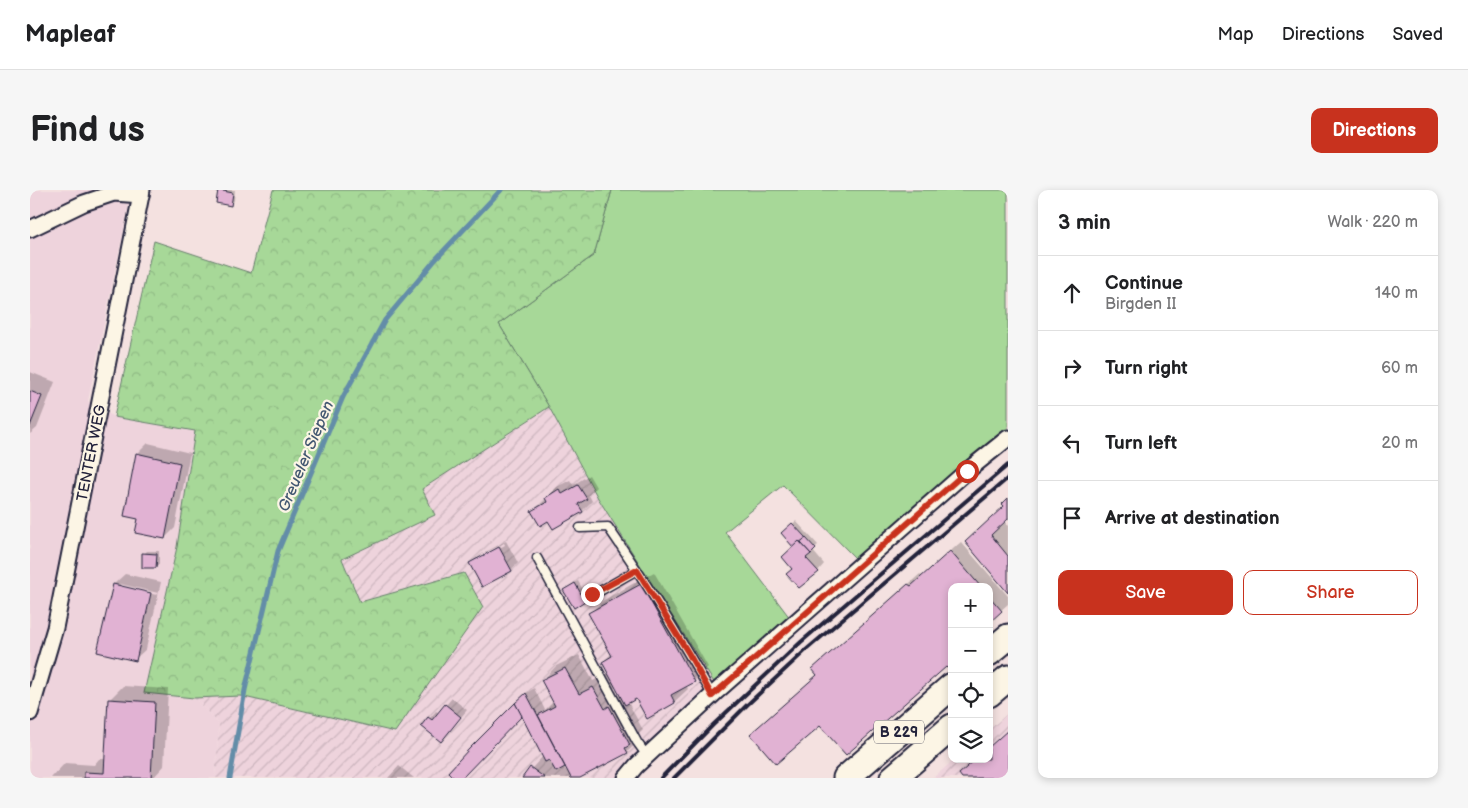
<!DOCTYPE html>
<meta charset="utf-8">
<style>
:root{--surface:#fff;--page:#f6f6f6;--text:#202124;--muted:#757577;--line:#e0e0e0;--accent:#c8321e}
body{margin:0;font-family:"Balsamiq Sans",sans-serif;background:var(--page);color:var(--text)}
.controls{position:absolute;right:15px;bottom:15px;display:grid;overflow:hidden;border-radius:10px;box-shadow:0 2px 8px #0003}
.controls button{width:45px;height:45px;display:grid;place-items:center;padding:0;border:0;border-bottom:1px solid var(--line);background:var(--surface);color:var(--text);font:25px sans-serif}
.stop{position:absolute;width:15px;height:15px;margin:-11px;border:4px solid #c8321e;border-radius:50%;background:#fff}
.stop.end{background:#c8321e;border-color:#fff;box-shadow:0 1px 5px #0008}
.list{margin:0;padding:0;list-style:none}
h2{display:flex;justify-content:space-between;align-items:center;height:65px;margin:0;padding:0 20px;font-size:21px}
h2 small{font-size:16px;font-weight:400;color:var(--muted)}
.list li{display:grid;grid-template-columns:32px 1fr auto;gap:15px;align-items:center;box-sizing:border-box;height:75px;padding:0 20px;border-top:1px solid var(--line)}
.list b{display:block;font-size:19px;white-space:nowrap}
.list p{margin:0;font-size:16px;white-space:nowrap;color:var(--muted)}
.list em{font-size:16px;font-style:normal;color:var(--muted)}
.actions{display:flex;gap:10px;padding:15px 20px}
.actions a{flex:1;padding:11px 0;border:1px solid var(--accent);border-radius:10px;text-align:center;font-size:18px;color:var(--accent)}
.actions .main{background:var(--accent);color:#fff}
.icon{flex:none;width:28px;height:28px;fill:none;stroke:currentColor;stroke-width:2;stroke-linecap:round;stroke-linejoin:round}
.map{position:relative;flex:none;width:978px;height:588px;overflow:hidden;border-radius:10px}
header{display:flex;align-items:center;gap:30px;box-sizing:border-box;height:70px;padding:0 25px;background:var(--surface);border-bottom:1px solid var(--line)}
header strong{font-size:24px}
nav{display:flex;gap:28px;margin-inline-start:auto;font-size:18px}
.intro{display:flex;align-items:center;justify-content:space-between;box-sizing:border-box;height:120px;padding:0 30px}
h1{margin:0;font-size:35px}
.button{padding:12px 22px;border-radius:10px;background:var(--accent);color:#fff;font-size:18px;font-weight:700}
main{display:flex;gap:30px;padding:0 30px}
aside{flex:1;background:var(--surface);border-radius:10px;box-shadow:0 2px 8px #0003}
.map>svg:first-child{display:block}
</style>
<header>
<strong>Mapleaf</strong>
<nav><a>Map</a><a>Directions</a><a>Saved</a></nav>
</header>
<div class="intro"><h1>Find us</h1><a class="button">Directions</a></div>
<main>
<div class="map">
<svg width="978" height="588" viewBox="0 0 978 588">
<defs>
<pattern id="industrial-furrows" width="10" height="10" patternUnits="userSpaceOnUse" patternTransform="scale(1.25)"><rect width="10" height="10" fill="#eed3dc"/><path d="M-1 1l2-2M0 10L10 0M9 11l2-2" fill="none" stroke="#ccb5be"/></pattern>
<pattern id="forest-crowns" width="20" height="18" patternUnits="userSpaceOnUse" patternTransform="scale(1.25)"><rect width="20" height="18" fill="#a7d898"/><path d="M2 6a3 3 0 1 1 6 0M12 15a3 3 0 1 1 6 0" fill="none" stroke="#8fb984"/></pattern>
</defs>
<rect width="100%" height="100%" fill="#f4e1e0"/>
<filter id="ink" filterUnits="userSpaceOnUse"><feTurbulence type="fractalNoise" baseFrequency=".02" numOctaves="2"/><feDisplacementMap in="SourceGraphic" scale="10" xChannelSelector="R" yChannelSelector="G"/><feConvolveMatrix kernelMatrix="1 2 1 2 8 2 1 2 1" color-interpolation-filters="sRGB"/></filter>
<g filter="url(#ink)">
<!-- built -->
<path fill="#eed3dc" d="M0,0H102L58,211L84,227L165,241L147,357L115,503L164,508L189,534L185,588H0Z"/>
<!-- industrial -->
<g fill="url(#industrial-furrows)">
<path d="M519,217L568,308L685,494L609,563L586,588H185L189,534L164,508L210,506L365,542L434,383L329,412L312,369L405,325L391,299Z"/>
<path d="M978,523V588H903L925,569H959V540Z"/>
</g>
<!-- grass -->
<path fill="#a7d898" stroke="#647d6a" d="M582,0H978V241L827,370L753,295L695,342L760,428L685,494L568,308L519,217L469,134L564,65Z"/>
<!-- forest -->
<path fill="url(#forest-crowns)" stroke="#647d6a" d="M243,0H582L564,65L469,134L519,217L392,299L405,325L312,369L330,412L434,383L453,417L365,542L210,506L164,508L114,503L147,357L165,241L84,227L124,51L221,83Z"/>
<!-- shadow -->
<g fill="#0003" fill-rule="evenodd">
<path d="M190,0H205L204,11L200,14L190,1Z"/>
<path d="M0,182L25,192L7,238L0,244Z"/>
<path d="M118,253L160,263L145,338L135,348L110,328L107,264Z"/>
<path d="M559,285L566,297L559,305L562,311L552,321L519,329L503,321L517,309L516,308L527,297L540,290L543,295Z"/>
<path d="M978,309V327L974,331L978,336V401L936,352L975,315L974,314Z"/>
<path d="M766,331L788,355L782,360L794,374L788,381L764,379L765,357L753,343Z"/>
<path d="M476,351L488,373L481,380L441,373L448,366ZM474,353L475,355L447,370V367Z"/>
<path d="M931,352L978,406V414L959,431V397H922L916,475L790,534L721,544L788,484L794,469L890,384L892,386Z"/>
<path d="M117,361H129V374L125,377L114,364Z"/>
<path d="M624,382L678,477L664,491L656,495L658,499L644,512L606,508L598,512L613,540L608,545L611,549L597,562L548,588H493L513,566L492,524L431,588H426L496,504L504,498L515,520L524,511L513,490L526,476L549,465L563,491L579,483L573,472L582,463L560,423L574,410ZM586,497L591,505L589,506L584,498ZM535,575L540,583L532,577Z"/>
<path d="M95,384L131,392L116,459L105,469L84,394ZM90,394L128,403L127,405L90,397Z"/>
<path d="M548,391L557,407L554,410L535,400Z"/>
<path d="M93,496L138,499L134,576L123,588H21L35,573L64,575L69,569H76L79,510Z"/>
<path d="M422,508L437,520L411,551L393,536L406,521L409,523Z"/>
<path d="M369,576L384,588H358Z"/>
</g>
<g fill="none" stroke-linecap="round" stroke-linejoin="round">
<!-- stream -->
<path stroke="#648da8" stroke-width="5" d="M200,588L215,500L248,361L313,207L355,130L406,69L471,0"/>
</g>
<!-- building -->
<g fill="#e1b2d3" stroke="#22223b">
<path d="M188,0L203,3L201,16L186,13Z"/>
<path d="M0,201L12,206L0,236Z"/>
<path d="M106,263L150,273L135,349L105,343L108,329L94,326Z"/>
<path d="M548,295L557,309L548,314L553,322L523,339L518,331L510,336L501,321L517,312L515,308L529,299L532,304Z"/>
<path d="M978,308V329L961,345L978,366V403L935,352L974,316L972,314Z"/>
<path d="M762,333L776,348L763,357L751,343Z"/>
<path d="M776,348L786,359L781,364L771,353Z"/>
<path d="M769,351L781,364L776,368L789,382L769,398L756,384L762,379L752,367Z"/>
<path d="M469,357L482,381L452,397L439,373Z"/>
<path d="M920,361L951,397H922V474L917,478L916,477L816,565L790,536L746,574L720,544L787,485L782,479L878,394L881,396Z"/>
<path d="M112,363L127,364L126,378H112Z"/>
<path d="M545,393L555,411L544,418L533,400Z"/>
<path d="M83,394L121,403L106,471L67,462Z"/>
<path d="M611,394L665,492L641,505L645,513L617,529L606,509L595,515L572,472L582,466L558,423Z"/>
<path d="M959,406L972,421L959,433Z"/>
<path d="M535,478L549,504L563,497L575,519L579,516L600,555L595,558L598,563L550,588H541L508,525L525,516L511,490Z"/>
<path d="M496,503L535,577L526,582L519,570L515,572L485,513Z"/>
<path d="M78,509L125,512L121,588H54V582L74,583Z"/>
<path d="M485,513L492,526L432,588H424L418,582L439,559Z"/>
<path d="M415,514L431,527L411,552L391,536L398,527L402,530Z"/>
<path d="M978,540V588H932L929,584L946,569H959V557Z"/>
<path d="M500,577L515,588H492Z"/>
</g>
<g fill="none" stroke-linecap="round" stroke-linejoin="round">
<defs>
<g id="lane">
<path d="M550,338L578,337C616,392 650,448 683,506"/>
<path d="M507,368L607,552L617,566"/>
<path d="M563,405L607,380"/>
</g>
<g id="street">
<path d="M0,39L54,13L84,3L111,5"/>
<path d="M0,523L25,438L112,0"/>
<path d="M596,588L606,576L687,501L937,281L978,248"/>
</g>
<g id="primary">
<path d="M959,463L978,447"/>
<path d="M959,504L978,488"/>
<path d="M816,588L922,496"/>
<path d="M863,588L922,537"/>
</g>
</defs>
<!-- lane casing -->
<use href="#lane" stroke="#22223b" stroke-width="11"/>
<!-- street casing -->
<use href="#street" stroke="#22223b" stroke-width="19"/>
<!-- primary casing -->
<use href="#primary" stroke="#22223b" stroke-width="29"/>
<!-- lane -->
<use href="#lane" stroke="#fcf5e5" stroke-width="8"/>
<!-- street -->
<use href="#street" stroke="#fcf5e5" stroke-width="15"/>
<!-- primary -->
<use href="#primary" stroke="#fcf5e5" stroke-width="25"/>
<!-- rail -->
<g stroke="#22223b" stroke-width="4">
<path d="M631,588L683,535L771,452L978,275"/>
<path d="M644,588L717,515L776,460L978,288"/>
</g>
</g>
</g>
<g fill="none" stroke-linecap="round" stroke-linejoin="round" filter="url(#ink)">
<!-- route -->
<path stroke="#c8321e" stroke-width="6" d="M562,404L607,380L659,464L682,506L937,281"/>
</g>
<g text-anchor="middle" stroke-width="4.5" stroke-linejoin="round" paint-order="stroke">
<!-- shield labels -->
<rect fill="#fcf5e5" stroke="#63616e" stroke-width="1" x="844" y="530.5" width="50" height="23" rx="4"/>
<g font-size="14" font-weight="bold" fill="#22223b">
<text x="869" y="547">B 229</text>
</g>
<!-- street labels -->
<g font-size="15" fill="#22223b" stroke="#fcf5e5">
<text transform="translate(61 263) rotate(-79)" y="5">TENTER WEG</text>
</g>
<!-- water labels -->
<g font-size="16" font-style="italic" fill="#435872" stroke="#fcf5e5">
<text transform="translate(275 266) rotate(-67)" y="6">Greueler Siepen</text>
</g>
</g>
</svg>
<div class="controls">
<button>+</button>
<button>−</button>
<button><svg class="icon" aria-label="locate" viewBox="0 0 24 24"><circle cx="12" cy="12" r="6"/><path d="M12 2v4M12 18v4M2 12h4M18 12h4"/></svg></button>
<button><svg class="icon" aria-label="layers" viewBox="0 0 24 24"><path d="M12 4l9 5-9 5-9-5zM3 14l9 5 9-5"/></svg></button>
</div>
<div class="stop" style="left:937px;top:281px"></div>
<div class="stop end" style="left:562px;top:404px"></div>
</div>
<aside>
<h2>3 min<small>Walk · 220 m</small></h2>
<ul class="list">
<li><svg class="icon" aria-label="ahead" viewBox="0 0 24 24"><path d="M12 20V5M6 11l6-6 6 6"/></svg><div><b>Continue</b><p>Birgden II</p></div><em>140 m</em></li>
<li><svg class="icon" aria-label="right" viewBox="0 0 24 24"><path d="M7 20v-9h11M14 6l5 5-5 5"/></svg><div><b>Turn right</b></div><em>60 m</em></li>
<li><svg class="icon" aria-label="left" viewBox="0 0 24 24"><path d="M17 20v-9H6M10 6l-5 5 5 5"/></svg><div><b>Turn left</b></div><em>20 m</em></li>
<li><svg class="icon" aria-label="arrive" viewBox="0 0 24 24"><path d="M6 21V4h12l-3 4 3 4H6"/></svg><div><b>Arrive at destination</b></div></li>
</ul>
<div class="actions"><a class="main">Save</a><a>Share</a></div>
</aside>
</main>
